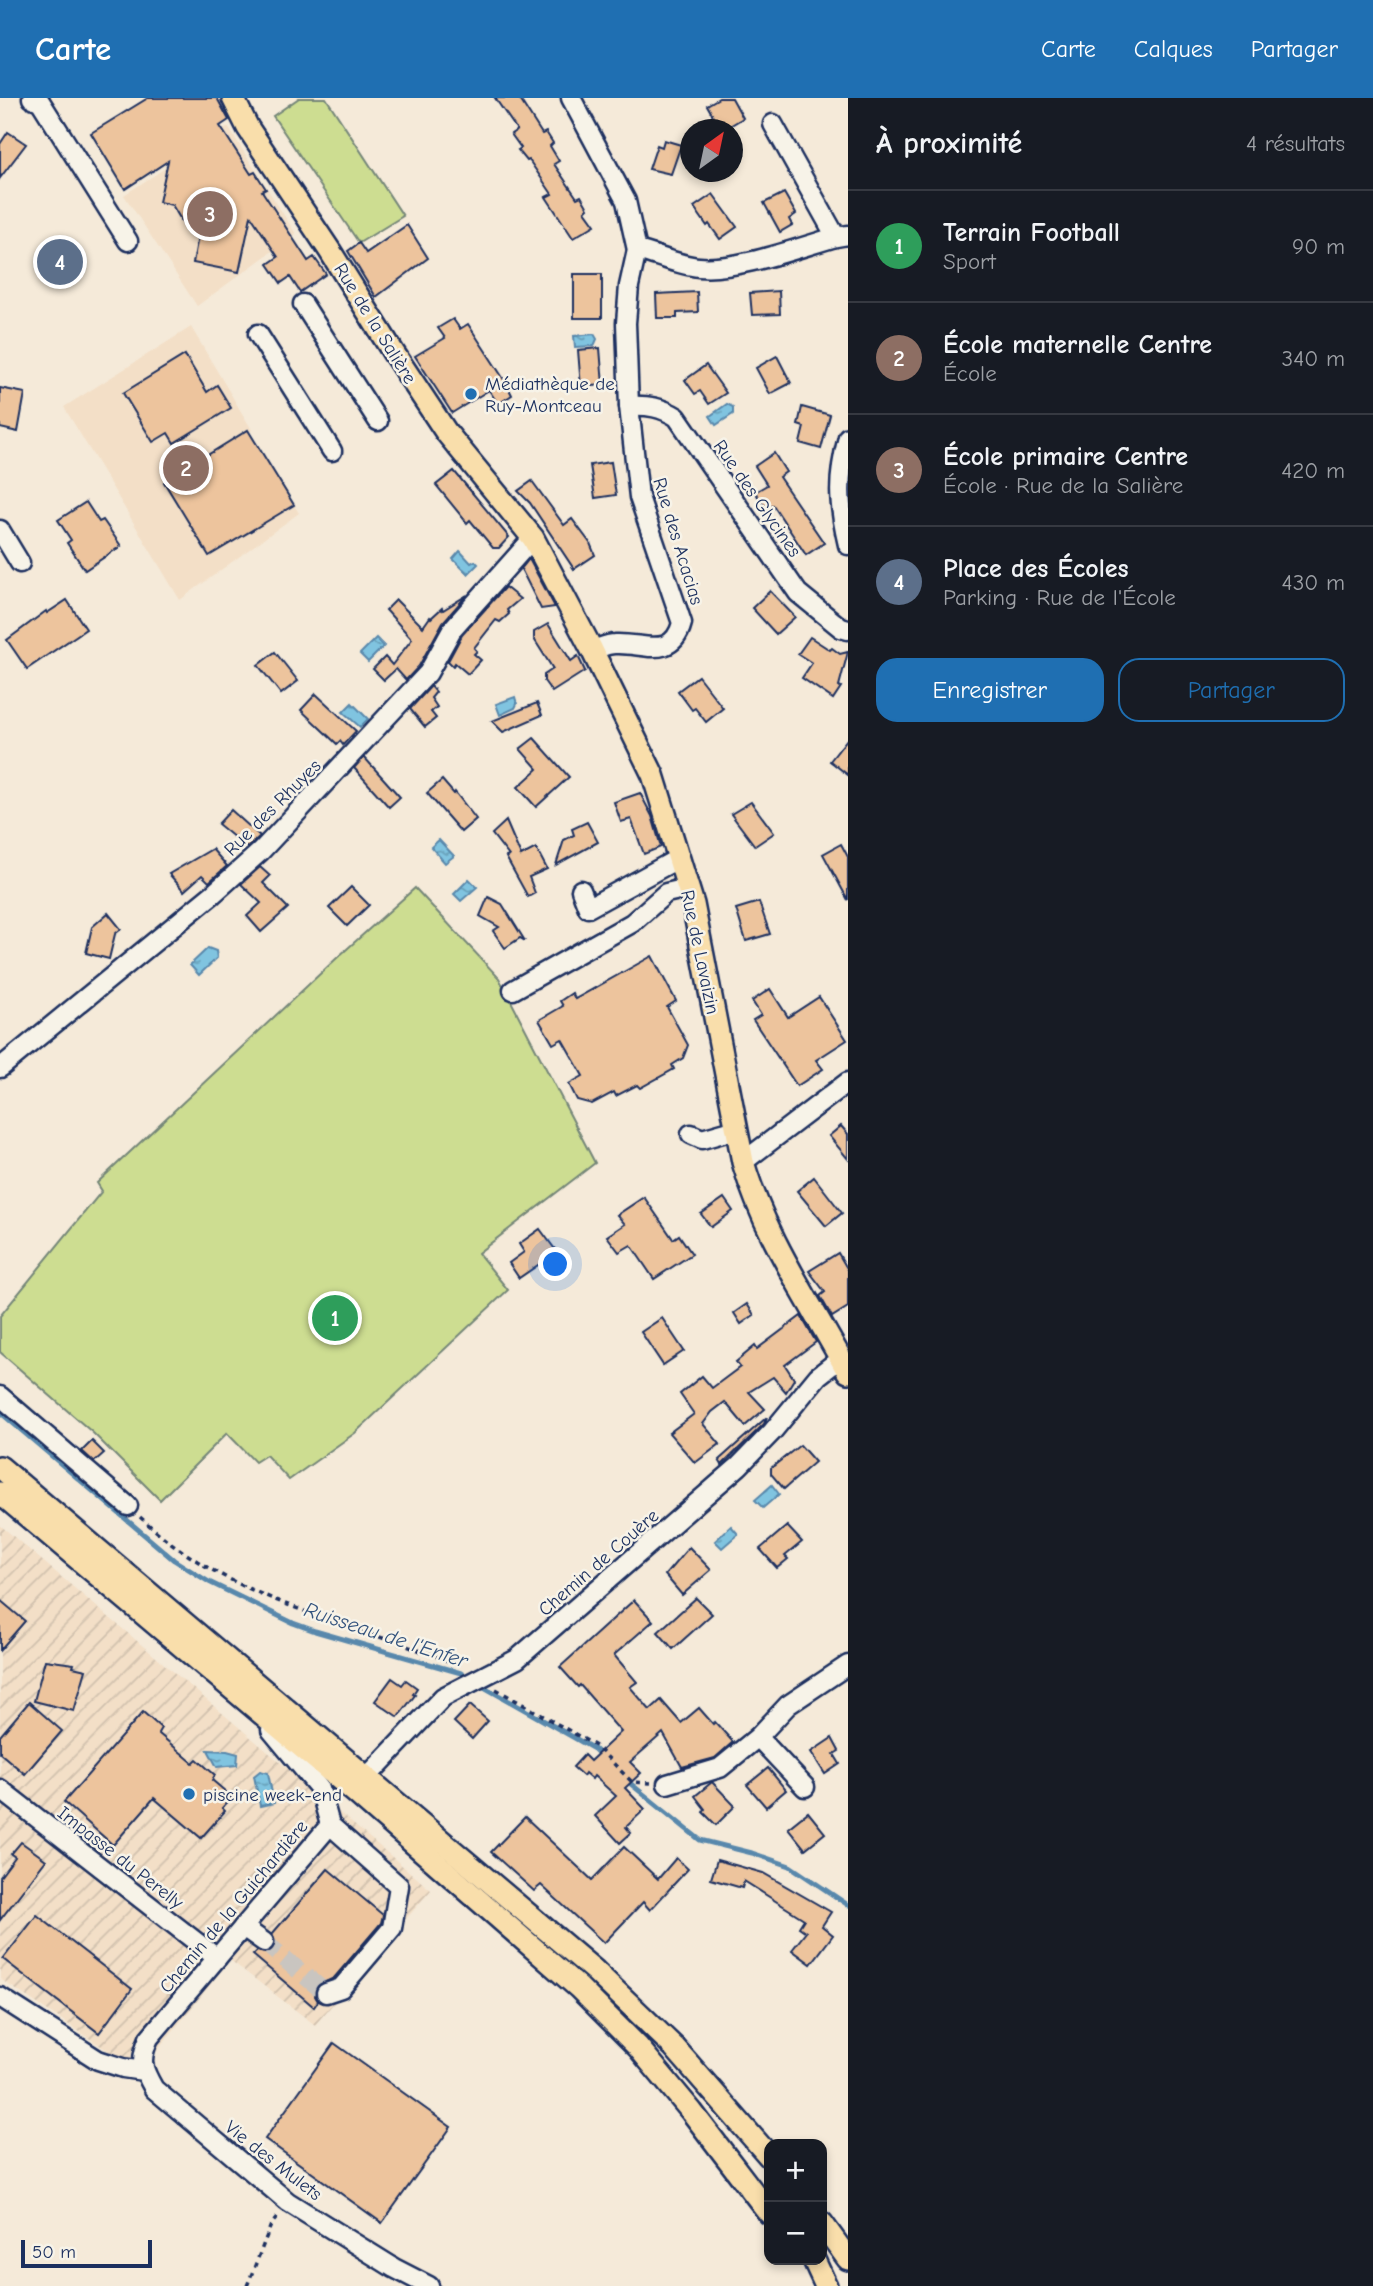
<!DOCTYPE html>
<html lang="fr">
<meta charset="utf-8">
<style>
:root{--surface:#171b24;--page:#242831;--text:#f1f3f6;--muted:#9ea1a6;--line:#363941;--accent:#1f6fb2}
body{margin:0;font-family:"Comic Neue",sans-serif;background:var(--page);color:var(--text)}
.controls{position:absolute;right:21px;bottom:21px;display:grid;overflow:hidden;border-radius:14px;box-shadow:0 4px 10px #0003}
.controls button{width:63px;height:63px;display:grid;place-items:center;padding:0;border:0;border-bottom:2px solid var(--line);background:var(--surface);color:var(--text);font:35px sans-serif}
.compass{position:absolute;left:680px;top:21px;width:63px;height:63px;border-radius:50%;background:var(--surface);box-shadow:0 4px 10px #0003;rotate:33deg}
.scale{position:absolute;left:21px;bottom:18px;width:131px;box-sizing:border-box;padding-left:7px;border:4px solid #1b2f5e;border-top:0;font-size:19px;line-height:24px;white-space:nowrap;color:#1b2f5e;-webkit-text-stroke:5px #f7f3e8;paint-order:stroke}
.you{position:absolute;left:556px;top:1167px;width:24px;height:24px;margin:-18px;border:5px solid #fff;border-radius:50%;background:#1a73e8;box-shadow:0 0 0 10px #1a73e833}
.badge{display:grid;place-items:center;width:46px;height:46px;border-radius:50%;background:var(--accent);color:#fff;font-size:23px;font-weight:700}
.pin{position:absolute;translate:-50% -50%;border:4px solid #fff;box-shadow:0 2px 7px #0006}
.list{margin:0;padding:0;list-style:none}
h2{display:flex;justify-content:space-between;align-items:center;height:91px;margin:0;padding:0 28px;font-size:30px}
h2 small{font-size:23px;font-weight:400;color:var(--muted)}
.list li{display:grid;grid-template-columns:46px 1fr auto;gap:21px;align-items:center;box-sizing:border-box;height:112px;padding:0 28px;border-top:2px solid var(--line)}
.list b{display:block;font-size:26px;white-space:nowrap}
.list p{margin:0;font-size:23px;white-space:nowrap;color:var(--muted)}
.list em{font-size:23px;font-style:normal;color:var(--muted)}
.actions{display:flex;gap:14px;padding:21px 28px}
.actions a{flex:1;padding:16px 0;border:2px solid var(--accent);border-radius:21px;text-align:center;font-size:24px;color:var(--accent)}
.actions .main{background:var(--accent);color:#fff}
.map{position:relative;flex:none;width:848px;height:2188px;overflow:hidden}
header{display:flex;align-items:center;gap:42px;box-sizing:border-box;height:98px;padding:0 35px;background:var(--accent);color:#fff}
header strong{font-size:33px}
nav{display:flex;gap:38px;margin-inline-start:auto;font-size:24px}
main{display:flex}
aside{flex:1;background:var(--surface)}
.map>svg:first-child{display:block}
</style>
<header>
<strong>Carte</strong>
<nav><a>Carte</a><a>Calques</a><a>Partager</a></nav>
</header>
<main>
<div class="map">
<svg width="848" height="2188" viewBox="0 0 848 2188">
<defs>
<pattern id="industrial-furrows" width="10" height="10" patternUnits="userSpaceOnUse" patternTransform="scale(1.75)"><rect width="10" height="10" fill="#f3dfc7"/><path d="M-1 1l2-2M0 10L10 0M9 11l2-2" fill="none" stroke="#d0c0ad"/></pattern>
<pattern id="water-ripples" width="26" height="14" patternUnits="userSpaceOnUse" patternTransform="scale(1.75)"><rect width="26" height="14" fill="#80c4e0"/><path d="M2 4q2-2 4 0t4 0M15 11q2-2 4 0t4 0" fill="none" stroke="#68a0b9"/></pattern>
</defs>
<rect width="100%" height="100%" fill="#f5ead9"/>
<filter id="ink" filterUnits="userSpaceOnUse"><feTurbulence type="fractalNoise" baseFrequency=".0143" numOctaves="2"/><feDisplacementMap in="SourceGraphic" scale="14" xChannelSelector="R" yChannelSelector="G"/><feConvolveMatrix kernelMatrix="1 2 1 2 8 2 1 2 1" color-interpolation-filters="sRGB"/></filter>
<g filter="url(#ink)">
<!-- built -->
<g fill="#f3dfc7">
<path d="M228,29L296,136L197,208L124,97Z"/>
<path d="M191,229L252,332L249,334L299,415L180,502L64,309Z"/>
</g>
<!-- industrial -->
<path fill="url(#industrial-furrows)" d="M0,1427L431,1792L315,1927L230,1862L140,1974L0,1881Z"/>
<!-- green -->
<g fill="#cddd91" stroke="#748678" stroke-width="2">
<path d="M299,0H326L403,118L359,145L273,18Z"/>
<path d="M415,790L499,880L595,1065L478,1155L508,1192L355,1335L289,1382L266,1357L255,1364L227,1335L160,1402L93,1335L0,1254V1218L102,1093L97,1085L338,859Z"/>
</g>
<!-- water -->
<g fill="url(#water-ripples)" stroke="#5888ac" stroke-width="2">
<path d="M594,236L597,241L594,248L575,249L574,238Z"/>
<path d="M727,306L733,309V316L716,327L710,318Z"/>
<path d="M460,453L471,465L475,463L478,466L468,476L453,461Z"/>
<path d="M376,540L384,548L368,564L360,556Z"/>
<path d="M515,599L517,606L515,610L500,617L496,606Z"/>
<path d="M352,605L368,621L360,629L343,614Z"/>
<path d="M439,742L454,758L445,765L431,749Z"/>
<path d="M469,781L477,789L461,803L454,796Z"/>
<path d="M208,850L216,853L217,860L199,877L190,867Z"/>
<path d="M772,1387L779,1396L763,1410L755,1402Z"/>
<path d="M731,1428L738,1436L722,1450L715,1443Z"/>
<path d="M208,1652L227,1653L238,1656L237,1667L217,1669Z"/>
<path d="M260,1673L268,1675L274,1705L260,1708L254,1678Z"/>
</g>
<g fill="none" stroke-linecap="round" stroke-linejoin="round">
<!-- stream -->
<g stroke="#5888ac" stroke-width="5">
<path d="M0,1314L174,1462L209,1484L293,1525L315,1533L461,1575L469,1580"/>
<path d="M477,1585L594,1651L601,1658"/>
<path d="M626,1682L700,1742L752,1755L790,1768L848,1807"/>
</g>
</g>
<!-- building -->
<g fill="#edc49d" stroke="#1b2f5e" stroke-width="2">
<path d="M148,0H217L229,22L220,28L251,76L255,74L266,91L262,93L308,163L314,159L326,176L300,194L290,179L281,185L268,166L278,159L251,118L239,174L193,165L200,128L189,135L172,107L159,104L168,63L125,91L91,35Z"/>
<path d="M495,0H519L542,36L546,34L553,45L550,48L559,63L554,66L577,100L581,98L588,110L585,113L595,127L573,140L546,99L552,96L529,62L527,63L518,52L521,50L511,36L517,32Z"/>
<path d="M719,0H732L743,20L723,32H721L707,7Z"/>
<path d="M8,34L26,46L0,80V46Z"/>
<path d="M664,42L681,47L671,76L649,71L657,47L662,49Z"/>
<path d="M784,95L796,116L789,121L792,127L780,134L764,105Z"/>
<path d="M713,96L737,129L720,141L709,126L707,128L694,109Z"/>
<path d="M407,127L428,160L376,199L348,153L359,145L366,155Z"/>
<rect x="574" y="176" width="28" height="44"/>
<path d="M779,193L780,216L752,217L750,195Z"/>
<path d="M697,194L698,214L677,215V220H657L656,196Z"/>
<path d="M453,221L460,231L468,226L505,283L512,297L498,306L489,292L452,315L415,258L445,240L438,230Z"/>
<path d="M600,250L603,287L581,289L578,252Z"/>
<path d="M185,257L207,294L217,287L231,310L174,345L168,335L153,344L123,295Z"/>
<path d="M777,258L791,285L770,296L756,270Z"/>
<path d="M706,267L726,295L709,306L700,293L695,296L685,282Z"/>
<path d="M0,290L25,295L18,334L0,330Z"/>
<path d="M802,309L830,317L821,351L800,345L804,329L798,327Z"/>
<path d="M248,332L294,407L209,458L164,384Z"/>
<path d="M774,355L786,374L779,379L824,445L806,457L773,407L766,410L755,394L767,387L755,368Z"/>
<path d="M611,364L616,397L595,400L590,367Z"/>
<path d="M454,373L509,439L499,450H493L470,422L467,425L436,387Z"/>
<path d="M532,383L564,427L572,421L590,445L595,457L574,471L530,405L518,393Z"/>
<path d="M86,404L99,424L103,422L121,448L85,472L67,445L71,442L58,422Z"/>
<path d="M529,461L555,509L541,511L521,471Z"/>
<path d="M505,489L520,501L507,512L509,516L500,524L496,522L474,550L477,553L474,556L481,562L468,576L455,565L453,568L448,563L462,537Z"/>
<path d="M770,493L795,519L776,536L752,510Z"/>
<path d="M467,497L443,524L419,568L406,582L396,571L384,582L373,571L385,559L392,567L412,541L386,512L396,502L423,529L430,519L431,520L442,510L443,512Z"/>
<path d="M67,502L86,531L27,571L7,542L46,513L47,515Z"/>
<path d="M548,526L571,563L578,558L585,573L552,594L544,583V577L553,571L534,541V534Z"/>
<path d="M810,539L830,552L832,550L840,556L848,554L839,588L841,589L833,601L802,580L812,565L798,556Z"/>
<path d="M275,554L298,583L281,596L258,567Z"/>
<path d="M698,578L723,610L706,624L695,610L692,612L678,593Z"/>
<path d="M431,588L436,594L431,600L437,609L431,614L436,620L425,629L410,611Z"/>
<path d="M316,596L356,633L343,647L340,643L337,646L301,612Z"/>
<path d="M537,605L542,617L503,634L492,623Z"/>
<path d="M534,640L569,679L536,709L518,689L538,671L520,651Z"/>
<path d="M848,640V677L830,663Z"/>
<path d="M364,659L400,699L389,709L354,670Z"/>
<path d="M442,682L454,696L455,694L476,721L461,734L427,695Z"/>
<path d="M640,695L652,718L661,749L644,756L631,721L621,724L614,704Z"/>
<path d="M751,704L774,735L755,748L731,716Z"/>
<path d="M231,712L260,738L247,750L218,726Z"/>
<path d="M506,723L521,758L536,750L547,771L529,779L535,795L528,799L506,759L509,758L492,736Z"/>
<path d="M587,724L598,744L556,767L564,742L574,737L572,731Z"/>
<path d="M841,746L848,759V802L823,756Z"/>
<path d="M212,751L227,768L209,784L202,777L184,793L169,776Z"/>
<path d="M260,769L270,778L263,785L288,810L261,834L247,818L261,805L241,786Z"/>
<path d="M351,789L369,807L347,828L329,810Z"/>
<path d="M488,799L502,806L525,843L520,840L505,850L493,833L499,829L480,818Z"/>
<path d="M759,804L770,836L746,843L736,811Z"/>
<path d="M108,815L121,831L115,836L109,861L86,855L92,829Z"/>
<path d="M652,858L676,903L667,909L688,947L683,960L672,967L674,971L640,990L637,987L616,998L614,994L592,1006L577,1002L569,986L583,978L562,941L553,946L539,922L563,908L560,903L572,895L575,901Z"/>
<path d="M770,891L788,919L819,899L847,942L816,962L823,971L797,988L753,922L761,917L752,903Z"/>
<path d="M841,1028L848,1036V1061L829,1038Z"/>
<path d="M814,1079L842,1115L826,1128L797,1093Z"/>
<path d="M644,1099L673,1141L679,1137L692,1156L654,1181L631,1147L619,1154L607,1138L625,1126L617,1117Z"/>
<path d="M724,1100L733,1113L711,1129L701,1116Z"/>
<path d="M540,1131L557,1154L519,1180L509,1165L524,1154L519,1146Z"/>
<path d="M838,1155L848,1172V1209L832,1219L820,1198L825,1194L809,1173Z"/>
<path d="M747,1206L754,1217L741,1226L734,1215Z"/>
<path d="M801,1218L816,1244L785,1267L794,1281L786,1294L773,1279L749,1294L765,1311L745,1328L725,1304L712,1314L703,1326L720,1346L695,1365L669,1335L694,1316L680,1296L702,1278L712,1290L740,1269L736,1264L755,1248L757,1251Z"/>
<path d="M662,1220L684,1253L663,1267L641,1234Z"/>
<path d="M767,1319L764,1326L722,1367L719,1362Z"/>
<path d="M92,1343L104,1355L94,1364L82,1353Z"/>
<path d="M800,1347L815,1364L784,1391L771,1376V1370Z"/>
<path d="M787,1428L802,1444L785,1458L788,1461L777,1470L760,1451Z"/>
<path d="M689,1449L711,1472L682,1497L665,1477Z"/>
<path d="M696,1500L712,1516L673,1551L658,1534Z"/>
<path d="M0,1502L25,1523L0,1552Z"/>
<path d="M634,1502L653,1523L614,1557L637,1584L630,1589L650,1612L661,1602L681,1625L699,1610L713,1626L715,1624L733,1644L715,1660L682,1669L663,1635L630,1664L641,1675L625,1690L645,1711L626,1729L631,1735L620,1745L595,1718L616,1698L594,1678L592,1681L585,1675L583,1678L573,1669L584,1657L590,1663L621,1634L580,1587L578,1589L560,1569Z"/>
<path d="M45,1562L74,1566L73,1569L86,1572L74,1613L34,1603Z"/>
<path d="M392,1580L402,1587L406,1582L417,1590L413,1596L415,1597L398,1619L375,1603Z"/>
<path d="M29,1604L62,1633L25,1676L0,1655V1638Z"/>
<path d="M470,1607L488,1623L472,1641L454,1624Z"/>
<path d="M143,1614L161,1630L158,1635L193,1665L197,1661L215,1677L212,1682L232,1699L222,1710L225,1713L201,1740L154,1700L113,1747L64,1704Z"/>
<path d="M832,1640L839,1653L834,1656L840,1666L825,1676L811,1654Z"/>
<path d="M768,1670L786,1692L766,1709L747,1687Z"/>
<path d="M712,1684L735,1708L716,1727L703,1714L705,1711L695,1698Z"/>
<path d="M808,1714L825,1735L805,1751L788,1730Z"/>
<path d="M525,1719L592,1782L624,1749L658,1781L676,1760L688,1771L650,1812L643,1804L604,1845L541,1787L534,1793L491,1754Z"/>
<path d="M21,1744L46,1762L0,1822V1779L15,1759L11,1756Z"/>
<path d="M717,1762L763,1775L831,1814L822,1828L833,1837L811,1866L792,1852L806,1834L799,1829L804,1821L744,1783L742,1790L711,1781Z"/>
<path d="M328,1771L383,1817L381,1825L334,1880L317,1888L315,1898L318,1903L314,1909L253,1857L257,1853L264,1855L273,1851L275,1844L272,1836Z"/>
<path d="M37,1817L132,1891L99,1935L3,1861Z"/>
<path d="M334,1945L451,2029L382,2125L265,2041Z"/>
</g>
<g fill="none" stroke-linecap="round" stroke-linejoin="round">
<!-- minor-tunnel -->
<path stroke="#c9c5c0" stroke-width="18" stroke-dasharray="18 9" stroke-linecap="butt" d="M264,1844L326,1895"/>
<defs>
<g id="minor">
<path d="M32,0L40,3L128,143"/>
<path d="M571,0L626,103L637,152"/>
<path d="M773,26L836,139"/>
<path d="M303,206L378,323"/>
<path d="M258,236L332,353"/>
<path d="M629,308C648,307 661,309 677,319L798,495L841,530L848,532"/>
<path d="M848,339C837,381 838,405 848,447"/>
<path d="M0,432L20,465"/>
<path d="M592,552C599,550 608,546 615,546C642,544 672,563 682,525L639,399L629,308L626,225L629,188L637,152C657,157 678,167 699,169C736,173 800,149 836,139L848,137"/>
<path d="M581,792L588,810L679,760"/>
<path d="M513,892L632,825L666,795L688,790"/>
<path d="M0,970L213,796L261,753L428,575L453,530L533,440"/>
<path d="M691,1036L702,1041L737,1031"/>
<path d="M743,1064L848,984"/>
<path d="M0,1298L128,1408"/>
<path d="M271,1632L320,1691L330,1727L149,1940C139,1963 142,1970 154,1991L288,2104L394,2170L429,2188"/>
<path d="M758,1639L805,1689"/>
<path d="M367,1679L443,1599L517,1561L739,1368L772,1334L818,1278L841,1260"/>
<path d="M667,1686L720,1670L758,1639L788,1607L848,1567"/>
<path d="M0,1691L217,1860"/>
<path d="M243,1829L264,1844"/>
<path d="M326,1895L341,1890L392,1830L399,1788L330,1727"/>
<path d="M0,1899L98,1962L123,1970L143,1973"/>
</g>
<g id="major">
<path d="M233,0L248,30L330,153L393,254L446,334L533,440L592,552L653,677L693,806L743,1064C765,1140 811,1205 848,1274"/>
<path d="M0,1369L595,1873L674,1949L769,2058"/>
<path d="M0,1395L356,1695L579,1890L638,1949L692,2014L769,2115"/>
<path d="M822,2125L848,2161"/>
<path d="M814,2162L826,2188"/>
</g>
</defs>
<!-- minor casing -->
<use href="#minor" stroke="#1b2f5e" stroke-width="23"/>
<!-- major casing -->
<use href="#major" stroke="#1b2f5e" stroke-width="26"/>
<!-- path -->
<g stroke="#1b2f5e" stroke-width="3.5" stroke-dasharray="5 5" stroke-linecap="butt">
<path d="M140,1419C162,1439 187,1458 214,1473C292,1516 381,1536 464,1569"/>
<path d="M496,1591L596,1648L632,1684L651,1685"/>
<path d="M247,2188L271,2127L279,2117"/>
</g>
<!-- minor -->
<use href="#minor" stroke="#f7f3e8" stroke-width="18"/>
<!-- major -->
<use href="#major" stroke="#f9deab" stroke-width="21"/>
</g>
</g>
<!-- markers -->
<g fill="#1f6fb2" stroke="#f7f3e8" stroke-width="2.5">
<circle cx="471" cy="296" r="7"/>
<circle cx="189" cy="1696" r="7"/>
</g>
<g text-anchor="middle" stroke-width="5" stroke-linejoin="round" paint-order="stroke">
<!-- street labels -->
<g font-size="19" fill="#1b2f5e" stroke="#f7f3e8">
<text transform="translate(376 225) rotate(58)" y="7">Rue de la Salière</text>
<text transform="translate(758 400) rotate(55)" y="7">Rue des Glycines</text>
<text transform="translate(679 443) rotate(73)" y="7">Rue des Acacias</text>
<text transform="translate(272 709) rotate(-45)" y="7">Rue des Rhuyes</text>
<text transform="translate(701 854) rotate(78)" y="7">Rue de Lavaizin</text>
<text transform="translate(598 1464) rotate(-41)" y="7">Chemin de Couère</text>
<text transform="translate(121 1759) rotate(38)" y="7">Impasse du Perelly</text>
<text transform="translate(233 1808) rotate(-50)" y="7">Chemin de la Guichardière</text>
<text transform="translate(274 2062) rotate(38)" y="7">Vie des Mulets</text>
</g>
<!-- poi labels -->
<g font-size="19" fill="#1b2f5e" stroke="#f7f3e8" text-anchor="start">
<text x="485" y="292">Médiathèque de<tspan x="485" dy="22">Ruy-Montceau</tspan></text>
<text x="203" y="1703">piscine week-end</text>
</g>
<!-- water labels -->
<g font-size="21" font-style="italic" fill="#34547e" stroke="#f7f3e8">
<text transform="translate(386 1537) rotate(18)" y="7">Ruisseau de l'Enfer</text>
</g>
</g>
</svg>
<div class="controls">
<button>+</button>
<button>−</button>
</div>
<svg class="compass" viewBox="-18 -18 36 36"><path d="M0-13l5 13h-10z" fill="#e53935"/><path d="M0 13l5-13h-10z" fill="#9ea1a6"/></svg>
<div class="scale">50 m</div>
<div class="you"></div>
<div class="pin badge" style="left:335px;top:1220px;background:#2e9e5b">1</div>
<div class="pin badge" style="left:186px;top:370px;background:#8d6e63">2</div>
<div class="pin badge" style="left:210px;top:116px;background:#8d6e63">3</div>
<div class="pin badge" style="left:60px;top:164px;background:#5c6f8a">4</div>
</div>
<aside>
<h2>À proximité<small>4 résultats</small></h2>
<ul class="list">
<li><span class="badge" style="background:#2e9e5b">1</span><div><b>Terrain Football</b><p>Sport</p></div><em>90 m</em></li>
<li><span class="badge" style="background:#8d6e63">2</span><div><b>École maternelle Centre</b><p>École</p></div><em>340 m</em></li>
<li><span class="badge" style="background:#8d6e63">3</span><div><b>École primaire Centre</b><p>École · Rue de la Salière</p></div><em>420 m</em></li>
<li><span class="badge" style="background:#5c6f8a">4</span><div><b>Place des Écoles</b><p>Parking · Rue de l'École</p></div><em>430 m</em></li>
</ul>
<div class="actions"><a class="main">Enregistrer</a><a>Partager</a></div>
</aside>
</main>
